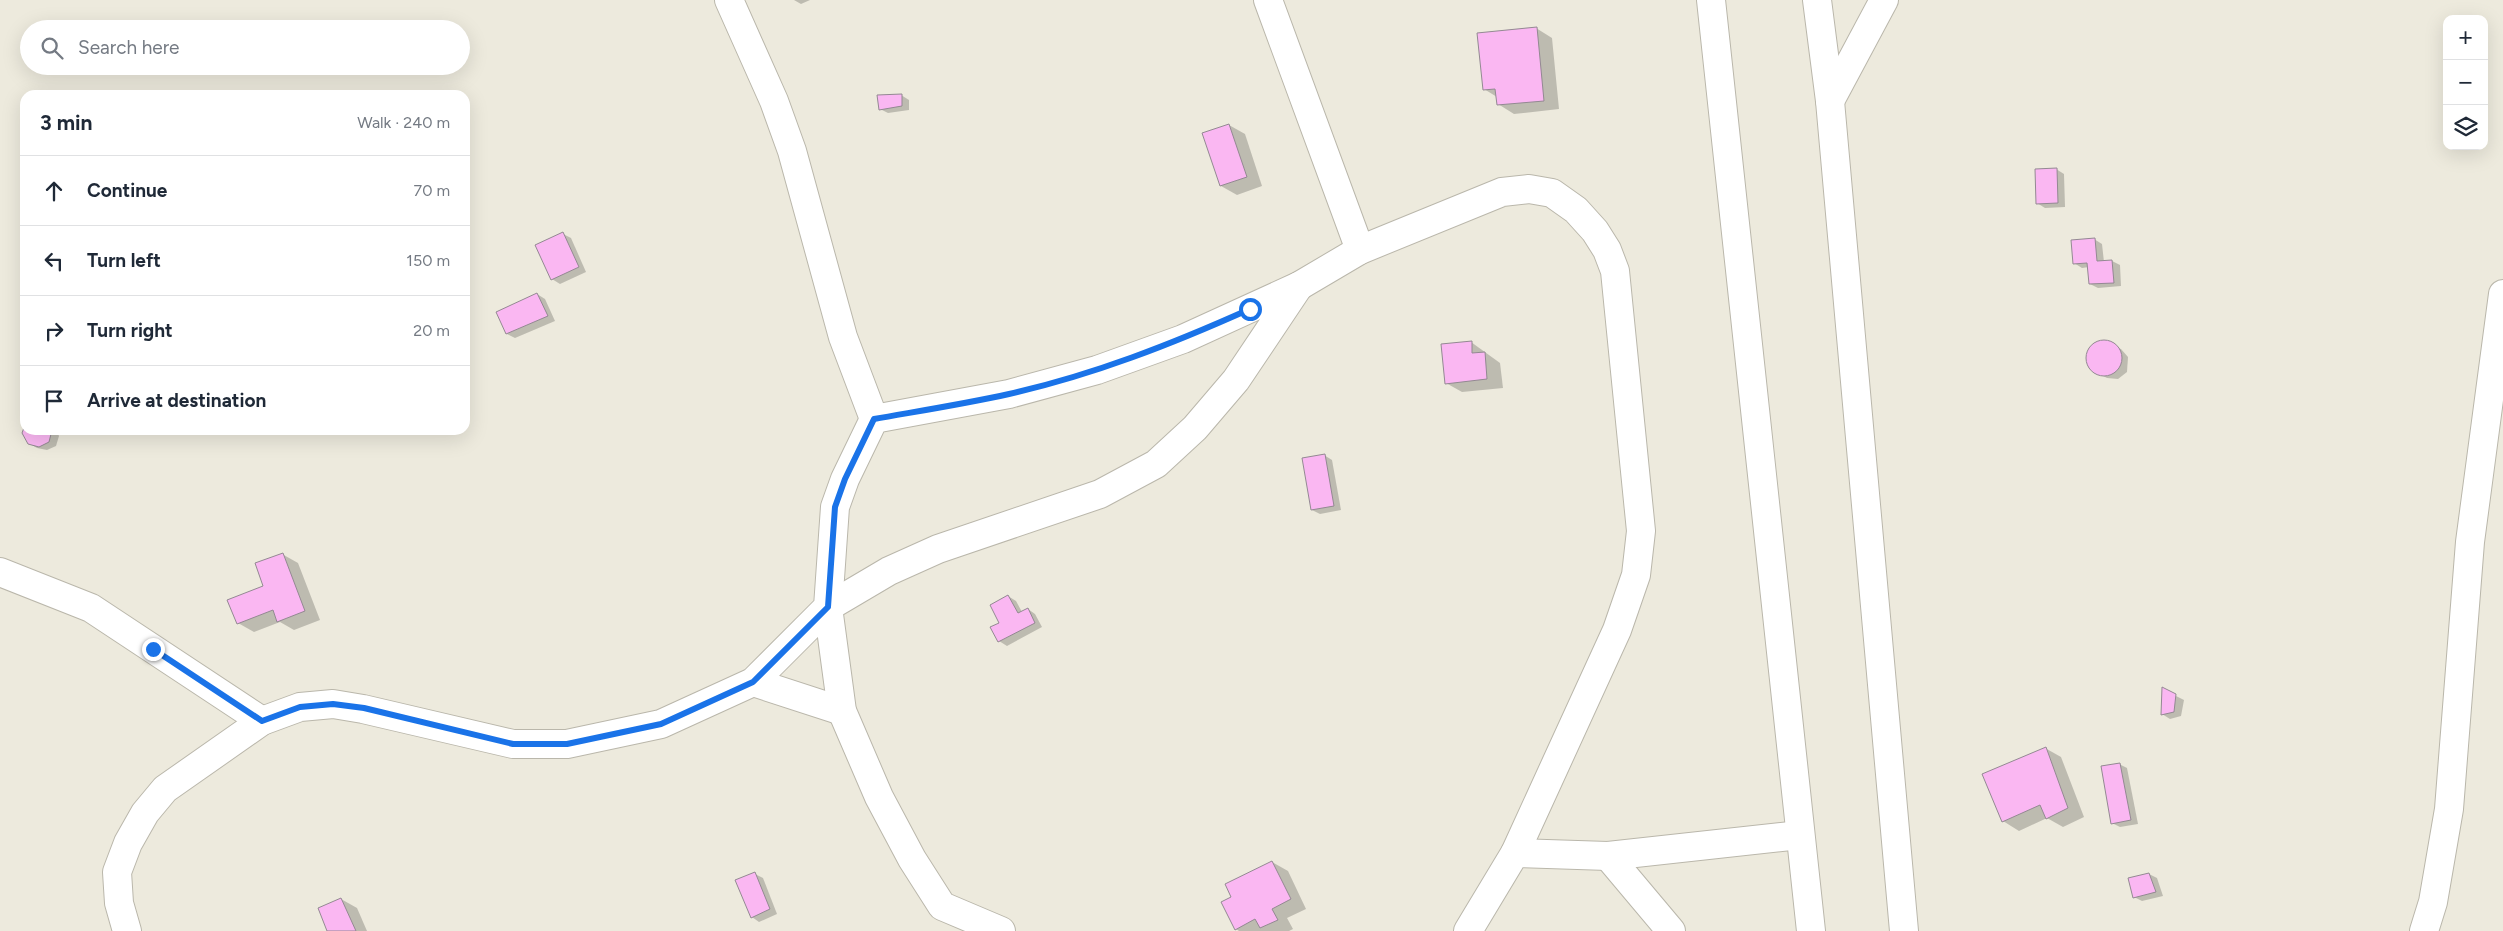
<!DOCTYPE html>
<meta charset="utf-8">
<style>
:root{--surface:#fff;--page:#f6f6f7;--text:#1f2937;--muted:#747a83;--line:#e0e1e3}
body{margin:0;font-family:Figtree,sans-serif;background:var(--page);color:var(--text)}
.controls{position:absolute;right:15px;top:15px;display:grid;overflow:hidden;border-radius:10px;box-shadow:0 5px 20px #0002}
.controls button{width:45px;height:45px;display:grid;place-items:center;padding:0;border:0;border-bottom:1px solid var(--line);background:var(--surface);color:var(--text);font:25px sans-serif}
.stop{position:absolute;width:15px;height:15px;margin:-11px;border:4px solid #1a73e8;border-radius:50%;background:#fff}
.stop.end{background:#1a73e8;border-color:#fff;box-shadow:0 1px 5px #0008}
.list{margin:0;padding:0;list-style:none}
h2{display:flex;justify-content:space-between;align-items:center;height:65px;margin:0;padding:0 20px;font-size:21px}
h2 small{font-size:16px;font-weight:400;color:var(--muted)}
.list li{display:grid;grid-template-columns:32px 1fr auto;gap:15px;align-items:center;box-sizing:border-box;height:70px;padding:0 20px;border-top:1px solid var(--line)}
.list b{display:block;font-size:19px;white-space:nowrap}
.list em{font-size:16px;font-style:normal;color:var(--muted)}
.icon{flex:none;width:28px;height:28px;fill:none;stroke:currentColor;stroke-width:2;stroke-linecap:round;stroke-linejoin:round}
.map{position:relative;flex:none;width:2503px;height:931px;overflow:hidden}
.search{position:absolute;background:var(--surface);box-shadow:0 5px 20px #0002;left:20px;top:20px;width:450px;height:55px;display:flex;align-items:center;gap:12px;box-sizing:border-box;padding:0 18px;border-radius:28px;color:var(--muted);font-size:19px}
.panel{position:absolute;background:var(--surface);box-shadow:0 5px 20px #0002;left:20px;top:90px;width:450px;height:345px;border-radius:15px}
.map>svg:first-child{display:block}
</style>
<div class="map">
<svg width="2503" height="931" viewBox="0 0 2503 931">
<rect width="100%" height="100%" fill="#edeadd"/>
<!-- shadow -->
<g fill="#0003">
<path d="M794,0H810L801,4Z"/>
<path d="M1536,28L1552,38L1559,109L1514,114L1498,104L1497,97L1484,89Z"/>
<path d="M901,95L909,100V110L888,113L880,109Z"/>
<path d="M1229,125L1245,134L1262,186L1237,195L1221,186Z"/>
<path d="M2056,169L2064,174L2065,207L2045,208L2037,203Z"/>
<path d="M563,234L571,238L586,272L560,284L552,279Z"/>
<path d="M2094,239L2102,244L2104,262L2112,261L2120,265L2121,286L2098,288L2090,284L2089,267L2082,268L2074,263Z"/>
<path d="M537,294L545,299L555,321L515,338L507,334Z"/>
<path d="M1471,342L1500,363L1503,388L1462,392L1446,383Z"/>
<path d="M2102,342L2121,349L2128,357L2127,372L2118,379L2107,378L2094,371L2088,362L2089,351L2093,346Z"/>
<path d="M25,430H56L59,436L56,446L47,450L37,448L29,443L24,433Z"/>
<path d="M1324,455L1332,460L1341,510L1320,514L1312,510Z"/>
<path d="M282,554L298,563L320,620L294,630L280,622L254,632L238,623L265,587Z"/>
<path d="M1008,596L1016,601L1022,612L1028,609L1035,614L1042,627L1007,646L999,641L992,628L1001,623Z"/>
<path d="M2176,696L2184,700L2181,716L2170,719L2162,714Z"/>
<path d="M2045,748L2061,757L2084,817L2063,827L2047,818L2019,831L2003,821Z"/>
<path d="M2119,764L2127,768L2138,824L2120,827L2112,823Z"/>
<path d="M1272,862L1288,871L1306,909L1287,918L1293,929L1289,931H1239L1236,929L1233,898Z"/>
<path d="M755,874L763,878L777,914L759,922L752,917Z"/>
<path d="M2149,874L2157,878L2163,896L2142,901L2134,897Z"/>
<path d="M341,899L357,908L367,931H329Z"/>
</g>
<!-- building -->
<g fill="#fab7f2" stroke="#938992">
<path d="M1537,27L1544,101L1497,105L1495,89L1483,90L1477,33Z"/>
<path d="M902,94V106L879,110L877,95Z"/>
<path d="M1229,124L1247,177L1220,186L1202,133Z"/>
<path d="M2057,168L2058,203L2036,204L2035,169Z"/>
<path d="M563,232L579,267L551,280L535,245Z"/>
<path d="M2095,238L2097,261L2112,260L2114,283L2089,284L2087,263L2073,264L2071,240Z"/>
<path d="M537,293L548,316L506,334L496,312Z"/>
<circle cx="2104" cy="358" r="18"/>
<path d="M1472,341V353L1485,352L1487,379L1445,384L1441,344Z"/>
<path d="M25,425V430H52L49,442L39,447L28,444L22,433Z"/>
<path d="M1325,454L1334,506L1311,510L1302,458Z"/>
<path d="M283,553L305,611L277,622L273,610L237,624L227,600L263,586L255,563Z"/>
<path d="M1008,595L1018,613L1028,608L1035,623L998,642L990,627L999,623L990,605Z"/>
<path d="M2162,687L2176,694L2174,712L2161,715Z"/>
<path d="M2046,747L2068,808L2046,819L2040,805L2002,822L1982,774Z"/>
<path d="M2120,763L2131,820L2111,824L2101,766Z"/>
<path d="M1272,861L1291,899L1272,909L1278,920L1260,928L1255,919L1235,930L1221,902L1231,897L1225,884Z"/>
<path d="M755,872L770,909L751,918L735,880Z"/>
<path d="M2149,873L2156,892L2133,898L2128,878Z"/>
<path d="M341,898L356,931H327L318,908Z"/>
</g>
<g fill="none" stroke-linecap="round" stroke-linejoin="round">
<defs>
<g id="street">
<path d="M729,0L774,101L792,151L843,337L874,419"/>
<path d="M1268,0L1360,250"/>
<path d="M1817,0L1830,101L1904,931"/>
<path d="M1830,101L1884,0"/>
<path d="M0,572L91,608L262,721"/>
<path d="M753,682L842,711"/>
<path d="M1608,856L1671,931"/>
<path d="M127,931L119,903L117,872L128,843L145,813L165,789L262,721L300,707L333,704L363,709L513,744H567L661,724L753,682L828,607L835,507L845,479L874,419L1009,394L1097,370L1183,339L1299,286L1360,250L1502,192L1529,189L1552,193L1576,210L1595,231L1607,250L1615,271L1641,531L1636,575L1617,630L1515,853"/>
<path d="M1001,931L942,906L912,859L879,797L842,711L828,607L889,571L938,549L1100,494L1156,464L1195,428L1236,380L1299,286"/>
<path d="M1468,931L1515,853L1608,856L1800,835"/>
<path d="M2424,931L2433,902L2449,809L2470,542L2503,294"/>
</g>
<path id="secondary" d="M1711,0L1811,931"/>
</defs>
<!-- street casing -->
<use href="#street" stroke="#bab7ab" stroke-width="30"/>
<!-- secondary casing -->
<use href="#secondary" stroke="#bab7ab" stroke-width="30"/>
<!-- street -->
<use href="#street" stroke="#fff" stroke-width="28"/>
<!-- secondary -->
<use href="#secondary" stroke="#fff" stroke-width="28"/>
</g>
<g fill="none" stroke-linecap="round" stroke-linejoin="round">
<!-- route -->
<path stroke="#1a73e8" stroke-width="6" d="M153,649L262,721L300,707L333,704L364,708L513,744H567L661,724L753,682L828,607L835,507L845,479L874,419C919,411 964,404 1009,394C1093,375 1172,344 1250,309"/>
</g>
</svg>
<div class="controls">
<button>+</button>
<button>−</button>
<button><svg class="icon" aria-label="layers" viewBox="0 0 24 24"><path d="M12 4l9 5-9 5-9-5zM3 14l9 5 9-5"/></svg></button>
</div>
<div class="stop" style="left:1250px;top:309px"></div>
<div class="stop end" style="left:153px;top:649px"></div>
<div class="search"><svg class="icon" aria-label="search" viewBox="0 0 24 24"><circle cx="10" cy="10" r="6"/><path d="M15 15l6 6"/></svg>Search here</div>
<section class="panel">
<h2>3 min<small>Walk · 240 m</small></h2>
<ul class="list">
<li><svg class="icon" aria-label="ahead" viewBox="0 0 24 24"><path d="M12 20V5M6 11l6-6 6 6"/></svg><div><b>Continue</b></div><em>70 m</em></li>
<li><svg class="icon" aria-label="left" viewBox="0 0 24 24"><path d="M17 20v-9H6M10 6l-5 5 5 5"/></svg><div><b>Turn left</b></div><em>150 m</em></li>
<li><svg class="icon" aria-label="right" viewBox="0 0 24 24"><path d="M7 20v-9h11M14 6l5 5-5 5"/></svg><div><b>Turn right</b></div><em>20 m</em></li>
<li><svg class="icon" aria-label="arrive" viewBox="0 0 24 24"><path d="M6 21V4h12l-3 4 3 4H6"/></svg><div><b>Arrive at destination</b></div></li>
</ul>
</section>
</div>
